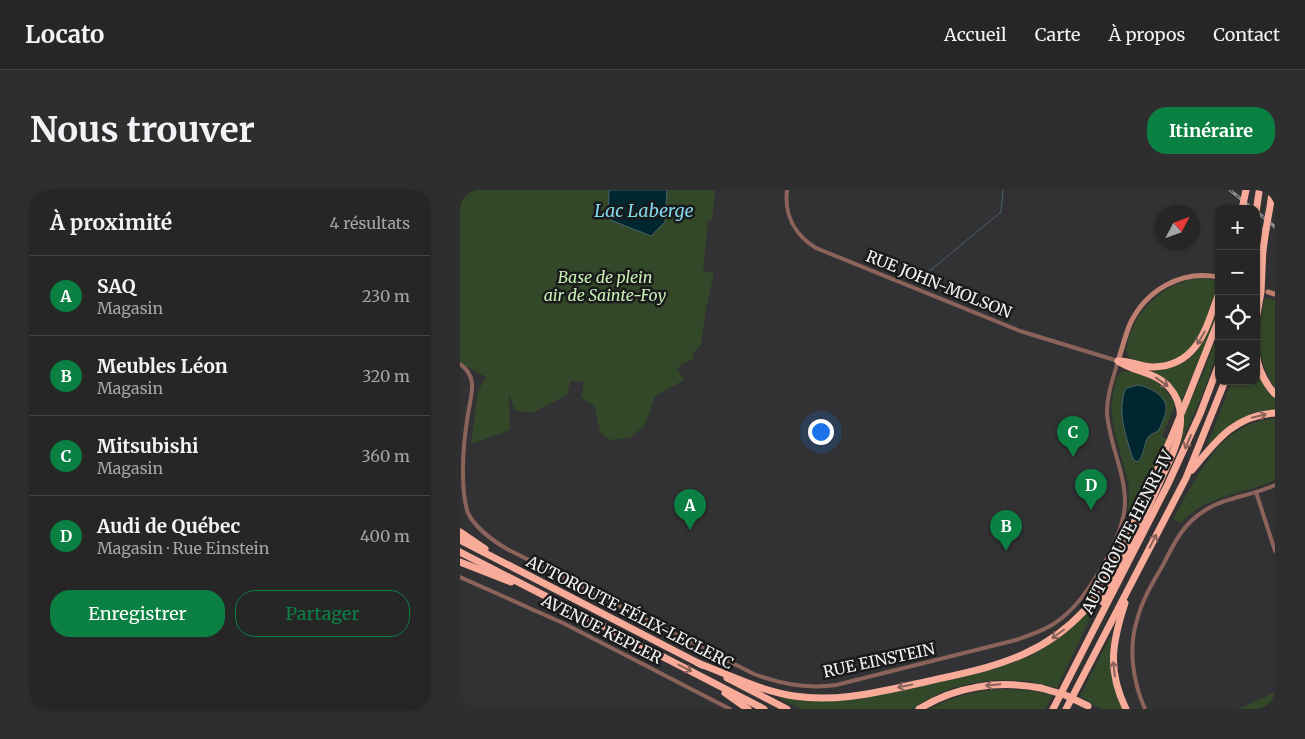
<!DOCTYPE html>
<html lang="fr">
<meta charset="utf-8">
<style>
:root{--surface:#262627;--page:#2e2e2f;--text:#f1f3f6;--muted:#a4a5a7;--line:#424344;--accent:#0b8043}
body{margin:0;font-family:Merriweather,serif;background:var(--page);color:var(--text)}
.controls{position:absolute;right:15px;top:15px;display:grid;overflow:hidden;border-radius:10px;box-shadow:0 1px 4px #0004}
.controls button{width:45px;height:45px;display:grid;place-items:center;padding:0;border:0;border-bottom:1px solid var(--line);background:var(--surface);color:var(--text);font:25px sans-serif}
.compass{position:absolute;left:695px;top:15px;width:45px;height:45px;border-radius:50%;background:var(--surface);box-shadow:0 1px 4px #0004;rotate:49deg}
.you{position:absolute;left:360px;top:241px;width:18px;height:18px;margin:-12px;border:4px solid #fff;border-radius:50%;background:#1a73e8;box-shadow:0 0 0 8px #1a73e833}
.badge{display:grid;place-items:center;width:32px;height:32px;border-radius:50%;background:var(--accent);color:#fff;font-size:16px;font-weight:700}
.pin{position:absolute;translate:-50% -41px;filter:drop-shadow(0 1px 2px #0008)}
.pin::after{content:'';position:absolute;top:26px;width:18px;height:15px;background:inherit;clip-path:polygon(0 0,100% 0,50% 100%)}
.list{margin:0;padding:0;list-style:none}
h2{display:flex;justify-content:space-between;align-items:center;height:65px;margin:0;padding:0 20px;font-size:21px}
h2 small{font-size:16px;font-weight:400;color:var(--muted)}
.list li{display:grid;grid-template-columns:32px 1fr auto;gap:15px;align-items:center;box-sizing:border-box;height:80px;padding:0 20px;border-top:1px solid var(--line)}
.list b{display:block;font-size:19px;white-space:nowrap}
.list p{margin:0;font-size:16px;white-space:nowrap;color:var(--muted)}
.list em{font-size:16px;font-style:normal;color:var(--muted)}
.actions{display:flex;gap:10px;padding:15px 20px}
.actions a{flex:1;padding:11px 0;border:1px solid var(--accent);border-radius:20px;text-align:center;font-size:18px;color:var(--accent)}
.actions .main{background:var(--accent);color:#fff}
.icon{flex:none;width:28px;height:28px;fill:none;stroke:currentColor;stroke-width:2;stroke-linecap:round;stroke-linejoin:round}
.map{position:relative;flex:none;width:815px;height:519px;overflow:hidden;border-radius:20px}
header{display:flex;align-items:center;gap:30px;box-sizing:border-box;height:70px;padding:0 25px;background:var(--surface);border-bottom:1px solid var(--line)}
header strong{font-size:24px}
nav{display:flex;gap:28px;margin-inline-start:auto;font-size:18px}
.intro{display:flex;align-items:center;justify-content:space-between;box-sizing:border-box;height:120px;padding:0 30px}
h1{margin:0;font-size:35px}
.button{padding:12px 22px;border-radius:20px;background:var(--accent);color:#fff;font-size:18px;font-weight:700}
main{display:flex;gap:30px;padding:0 30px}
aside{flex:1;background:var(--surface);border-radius:20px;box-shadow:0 1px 4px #0004}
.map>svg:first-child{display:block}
</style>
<header>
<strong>Locato</strong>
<nav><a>Accueil</a><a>Carte</a><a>À propos</a><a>Contact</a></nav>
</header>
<div class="intro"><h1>Nous trouver</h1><a class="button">Itinéraire</a></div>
<main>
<aside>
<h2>À proximité<small>4 résultats</small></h2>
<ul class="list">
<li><span class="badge">A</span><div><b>SAQ</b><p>Magasin</p></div><em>230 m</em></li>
<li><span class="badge">B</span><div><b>Meubles Léon</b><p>Magasin</p></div><em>320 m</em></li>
<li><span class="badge">C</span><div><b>Mitsubishi</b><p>Magasin</p></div><em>360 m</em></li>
<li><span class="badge">D</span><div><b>Audi de Québec</b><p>Magasin · Rue Einstein</p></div><em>400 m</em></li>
</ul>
<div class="actions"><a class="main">Enregistrer</a><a>Partager</a></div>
</aside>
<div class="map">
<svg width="815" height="519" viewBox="0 0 815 519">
<rect width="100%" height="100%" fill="#323234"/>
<!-- green -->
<g fill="#334729">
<path d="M0,0H255L252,31L248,30L243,80L254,84L246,119L241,155L234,162L233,169L222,174L217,179L224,190L195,206L185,235L170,248L150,250L140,242L135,217L121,207L124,192L111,191V189L107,205L72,223L55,220L49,204L50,240L11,254L18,201L26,187L0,173Z"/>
<path d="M744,88L757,91C750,123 741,167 703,173C692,175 679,173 669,167L666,160C672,122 705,90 744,88Z"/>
<path d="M807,108L815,110V198C795,171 799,141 804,109Z"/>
<path d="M754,128H756L721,213L693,183V180C729,180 742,158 754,128Z"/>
<path d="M759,141C759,175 734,222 721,254L719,253L723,227L743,183Z"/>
<path d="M796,176L808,200L815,208V220C787,220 769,235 750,254L748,253L772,191H796Z"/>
<path d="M664,181C686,182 707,195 715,215L702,246L707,249L672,328L668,326L669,296L654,239L652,226L651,217L656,188L658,185Z"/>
<path d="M815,229V290C783,305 745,305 721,333L713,329C737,288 760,231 815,229Z"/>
<path d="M644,399L597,498L568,491L531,490L509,494L489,499L474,506L452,519H341L319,508L320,506C373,519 421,504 473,492C504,486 535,480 565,468C597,455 624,428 644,399Z"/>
<path d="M650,447L652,448C647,474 651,496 663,519H641L620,506Z"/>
<path d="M541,499L575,501L593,505L585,519H470C492,506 515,501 541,499Z"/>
<path d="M815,502V519H778Z"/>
</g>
<!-- water -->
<g fill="#002730" stroke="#49646b">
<path d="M149,0H207L205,32L191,46L148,29Z"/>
<path d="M677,195C688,196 708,206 706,220C706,225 701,235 699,240C696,243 692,243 689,246C683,254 685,266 677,272L673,269C666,246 657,224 665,200L667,198Z"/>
</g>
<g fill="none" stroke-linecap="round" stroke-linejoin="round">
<!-- stream -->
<path stroke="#49646b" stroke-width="1" d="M466,90L467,83L541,22L543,0"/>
<!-- street -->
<g stroke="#8b635a" stroke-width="4">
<path d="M0,174C7,179 11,185 12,193C13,205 8,219 7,231C3,256 0,300 8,323C16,339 32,350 47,359L294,484C320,494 348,499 376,495L556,450C573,444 589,439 603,427C628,407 665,345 665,312C665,282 649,253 647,223C647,205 653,188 658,171L560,141L356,58C335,45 324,25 327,0"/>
<path d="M796,302L815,361"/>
<path d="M0,387L105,434L270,519"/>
<path d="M685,519C673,492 668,459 677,430C682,410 693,392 703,375C714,353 723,334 744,321C765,307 792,306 815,295"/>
</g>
<!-- secondary -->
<g stroke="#bc7e6f" stroke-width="5">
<path d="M808,102L815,104"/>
<path d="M658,171C662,159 665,146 670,134C686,100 721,80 758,87"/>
</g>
<!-- highway -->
<g stroke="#f8ab98" stroke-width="7">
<path d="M811,11L812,0"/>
<path d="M803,60L806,39"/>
<path d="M796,130L801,102L803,57"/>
<path d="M796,163C798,180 804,192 815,204"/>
<path d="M659,171C671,171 681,177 693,177C738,176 746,138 759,103"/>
<path d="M726,212L759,129"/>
<path d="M732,280C756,251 775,225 815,223"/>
<path d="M0,342L25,359"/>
<path d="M0,350L242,475"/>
<path d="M0,362L304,519"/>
<path d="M0,372L51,392"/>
<path d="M643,412C661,370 684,330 702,287C709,271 718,255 720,237C722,222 719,208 709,197C696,182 674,182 658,171"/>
<path d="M665,413C652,453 647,480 666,519"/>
<path d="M238,473C269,485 301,501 334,506C379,513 422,501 465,492C499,484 534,478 566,463C588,453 608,438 624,421C642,400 654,374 666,350C681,318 695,285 709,253"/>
<path d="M267,488L327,519"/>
<path d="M265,503L288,519"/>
<path d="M459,519C496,496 539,490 581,498"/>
<path d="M593,519L708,294L740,224L759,174"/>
<path d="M606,519L726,288L765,191"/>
</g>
<defs>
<g id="rail">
<path d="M770,0L793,19"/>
<path d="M796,21L815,37"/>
</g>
</defs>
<!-- rail casing -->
<use href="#rail" stroke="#929293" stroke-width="3"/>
<!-- rail -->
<use href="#rail" stroke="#1a1a1b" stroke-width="1" stroke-dasharray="4" stroke-linecap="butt"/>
<!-- highway-bridge -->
<g stroke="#f8ab98" stroke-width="7">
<path d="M782,19L786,0"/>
<path d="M796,22L799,2"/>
<path d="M806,39L811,11"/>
<path d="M709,253L726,212"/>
<path d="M581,498L605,505L628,516"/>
</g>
</g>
<!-- one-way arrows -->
<defs><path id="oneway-shaft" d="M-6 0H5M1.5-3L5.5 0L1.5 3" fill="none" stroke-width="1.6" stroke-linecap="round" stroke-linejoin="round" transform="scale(1.25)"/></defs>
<g stroke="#89625a">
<use href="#oneway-shaft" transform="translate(741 148) rotate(120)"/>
<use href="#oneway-shaft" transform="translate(702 192) rotate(36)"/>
<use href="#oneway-shaft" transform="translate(799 226) rotate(-13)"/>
<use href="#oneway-shaft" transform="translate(728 252) rotate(113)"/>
<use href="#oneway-shaft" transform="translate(693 351) rotate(-63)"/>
<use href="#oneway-shaft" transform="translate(598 444) rotate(143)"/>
<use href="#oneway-shaft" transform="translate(225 478) rotate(27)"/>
<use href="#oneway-shaft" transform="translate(654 479) rotate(-97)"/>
<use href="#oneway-shaft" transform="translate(533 495) rotate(175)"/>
<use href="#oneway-shaft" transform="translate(445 496) rotate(168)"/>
</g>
<g text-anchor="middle" stroke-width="5" stroke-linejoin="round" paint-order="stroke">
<!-- park labels -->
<g font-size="16" font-style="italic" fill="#c8f1b6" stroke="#1a1a1b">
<text x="145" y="93">Base de plein<tspan x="145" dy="18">air de Sainte-Foy</tspan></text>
</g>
<!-- street labels -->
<g font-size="16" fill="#f3f3f4" stroke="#1a1a1b">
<text transform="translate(479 94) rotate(22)" y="6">RUE JOHN-MOLSON</text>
<text transform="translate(667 342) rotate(-63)" y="6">AUTOROUTE HENRI-IV</text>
<text transform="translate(170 422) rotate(27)" y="6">AUTOROUTE FÉLIX-LECLERC</text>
<text transform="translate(142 439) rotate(27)" y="6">AVENUE KEPLER</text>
<text transform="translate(419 470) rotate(-12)" y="6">RUE EINSTEIN</text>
</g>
<!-- water labels -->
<g font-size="18" font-style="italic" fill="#80d7ec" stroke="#1a1a1b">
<text x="184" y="27">Lac Laberge</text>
</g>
</g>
</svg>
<div class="controls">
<button>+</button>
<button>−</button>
<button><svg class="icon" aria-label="locate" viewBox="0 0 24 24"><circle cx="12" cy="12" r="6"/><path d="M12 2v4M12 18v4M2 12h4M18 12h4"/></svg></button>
<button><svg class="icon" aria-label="layers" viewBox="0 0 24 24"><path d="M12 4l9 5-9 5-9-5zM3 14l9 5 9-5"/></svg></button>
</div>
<svg class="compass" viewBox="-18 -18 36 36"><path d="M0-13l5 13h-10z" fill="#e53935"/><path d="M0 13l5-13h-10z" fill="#a4a5a7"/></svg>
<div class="you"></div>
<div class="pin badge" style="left:230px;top:340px">A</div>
<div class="pin badge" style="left:546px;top:361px">B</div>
<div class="pin badge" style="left:613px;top:267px">C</div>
<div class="pin badge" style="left:631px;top:320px">D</div>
</div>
</main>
